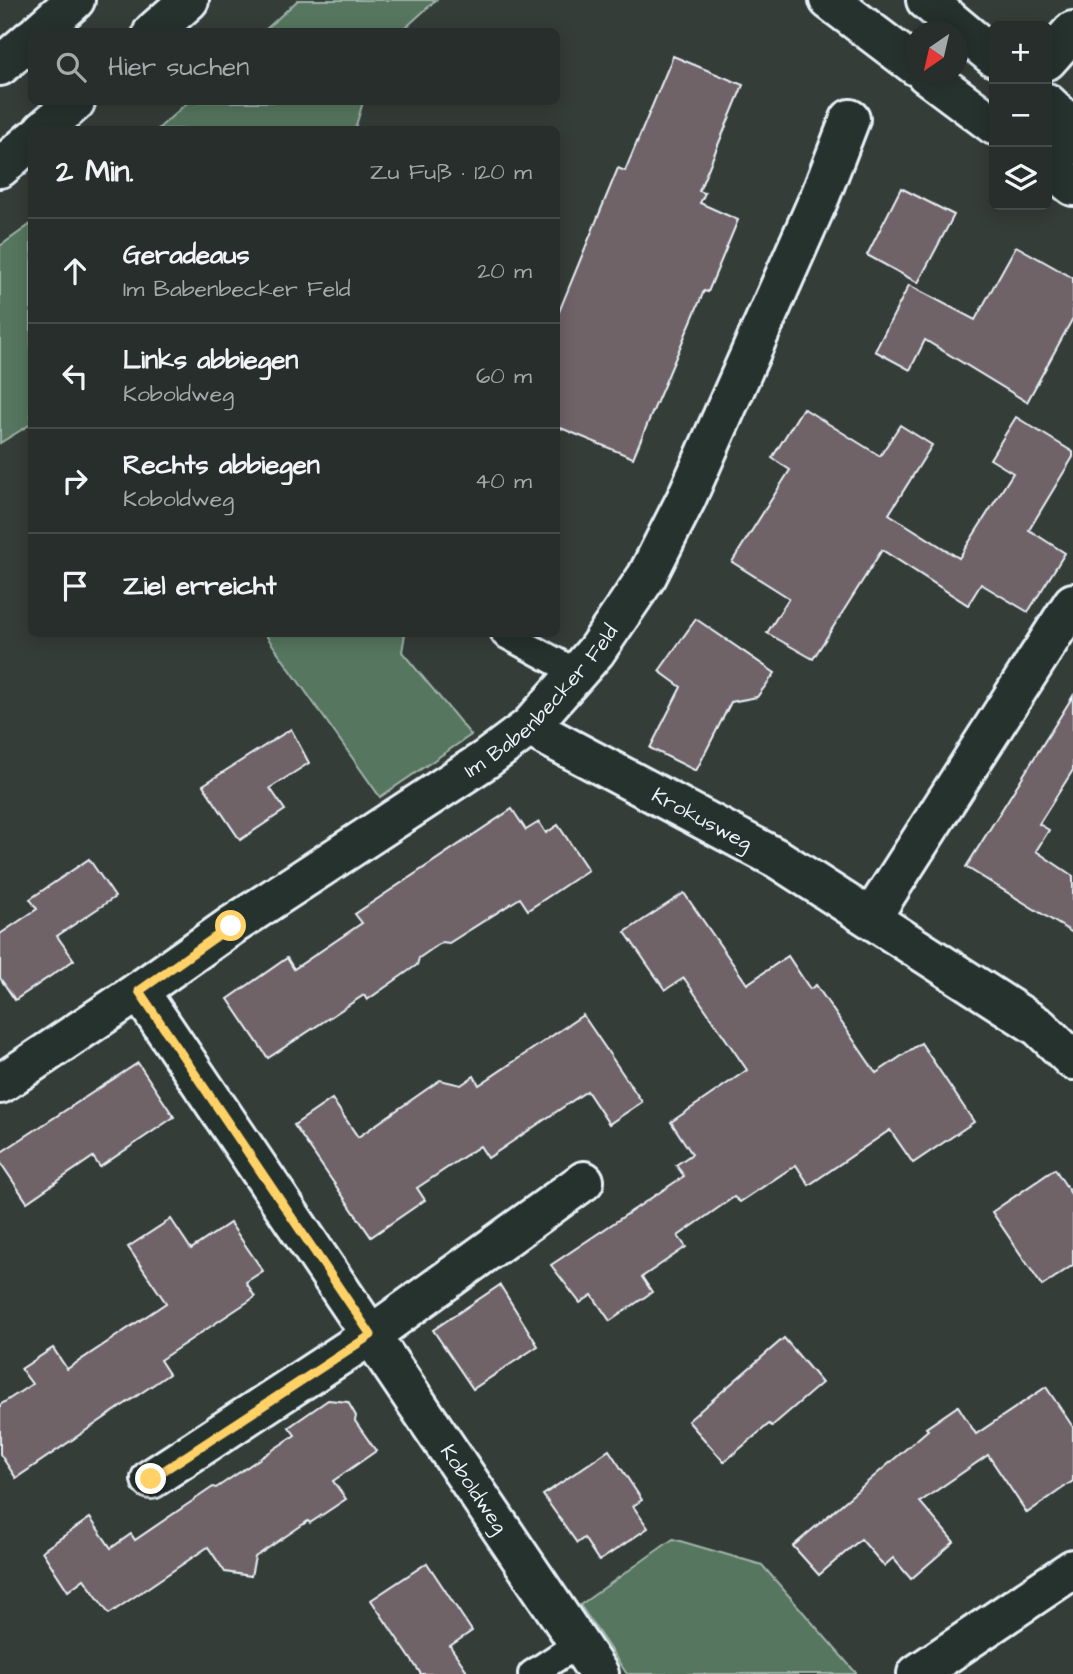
<!DOCTYPE html>
<html lang="de">
<meta charset="utf-8">
<style>
:root{--surface:#282e2b;--page:#303633;--text:#f1f3f6;--muted:#a5a8a9;--line:#444a47}
body{margin:0;font-family:"Architects Daughter",sans-serif;background:var(--page);color:var(--text)}
.controls{position:absolute;right:21px;top:21px;display:grid;overflow:hidden;border-radius:10px;box-shadow:0 4px 18px #0003}
.controls button{width:63px;height:63px;display:grid;place-items:center;padding:0;border:0;border-bottom:2px solid var(--line);background:var(--surface);color:var(--text);font:35px sans-serif}
.compass{position:absolute;left:905px;top:21px;width:63px;height:63px;border-radius:50%;background:var(--surface);box-shadow:0 4px 18px #0003;rotate:214deg}
.stop{position:absolute;width:21px;height:21px;margin:-16px;border:5px solid #ffd166;border-radius:50%;background:#fff}
.stop.end{background:#ffd166;border-color:#fff;box-shadow:0 2px 7px #0008}
.list{margin:0;padding:0;list-style:none}
h2{display:flex;justify-content:space-between;align-items:center;height:91px;margin:0;padding:0 28px;font-size:30px}
h2 small{font-size:23px;font-weight:400;color:var(--muted)}
.list li{display:grid;grid-template-columns:46px 1fr auto;gap:21px;align-items:center;box-sizing:border-box;height:105px;padding:0 28px;border-top:2px solid var(--line)}
.list b{display:block;font-size:26px;white-space:nowrap}
.list p{margin:0;font-size:23px;white-space:nowrap;color:var(--muted)}
.list em{font-size:23px;font-style:normal;color:var(--muted)}
.icon{flex:none;width:38px;height:38px;fill:none;stroke:currentColor;stroke-width:2;stroke-linecap:round;stroke-linejoin:round}
.map{position:relative;flex:none;width:1073px;height:1674px;overflow:hidden}
.search{position:absolute;background:var(--surface);box-shadow:0 4px 18px #0003;left:28px;top:28px;width:532px;height:77px;display:flex;align-items:center;gap:18px;box-sizing:border-box;padding:0 24px;border-radius:10px;color:var(--muted);font-size:26px}
.panel{position:absolute;background:var(--surface);box-shadow:0 4px 18px #0003;left:28px;top:126px;width:532px;height:511px;border-radius:10px}
.map>svg:first-child{display:block}
</style>
<div class="map">
<svg width="1073" height="1674" viewBox="0 0 1073 1674">
<rect width="100%" height="100%" fill="#353d39"/>
<filter id="ink" filterUnits="userSpaceOnUse"><feTurbulence type="fractalNoise" baseFrequency=".0143" numOctaves="2"/><feDisplacementMap in="SourceGraphic" scale="14" xChannelSelector="R" yChannelSelector="G"/><feConvolveMatrix kernelMatrix="1 2 1 2 8 2 1 2 1" color-interpolation-filters="sRGB"/></filter>
<g filter="url(#ink)">
<!-- green -->
<g fill="#56765e" stroke="#9fb4ab" stroke-width="2">
<path d="M298,0H436L402,31H264Z"/>
<path d="M188,102H363L355,129H158Z"/>
<path d="M31,224V424L0,443V246Z"/>
<path d="M265,634H405L402,652L471,735L380,797Z"/>
<path d="M673,1539L762,1565L857,1674H627L580,1605Z"/>
</g>
<!-- building -->
<g fill="#706467" stroke="#e8f1f8" stroke-width="2">
<path d="M673,56L743,85L699,191L705,193L700,203L738,220L708,292L704,291L633,458L556,426V319L618,168L625,171Z"/>
<path d="M901,188L954,215L918,283L867,255Z"/>
<path d="M1016,246L1073,278V318L1027,402L925,340L910,370L875,351L909,285L975,320Z"/>
<path d="M803,408L880,456L900,425L932,445L889,514L959,558L1013,473L990,459L1016,417L1073,452V457L1029,530L1065,553L1028,612L981,584L968,605L882,550L813,659L767,633L789,598L732,562L790,470L772,458Z"/>
<path d="M696,619L775,673L757,697L731,702L696,771L650,748L681,687L659,671Z"/>
<path d="M1073,696V770L1039,824L1049,830L1036,851L1073,876V933L966,867Z"/>
<path d="M291,729L309,763L270,788L285,810L240,840L203,785Z"/>
<path d="M512,809L526,830L539,822L546,833L558,825L588,870L528,910L520,898L449,943L442,942L419,958L417,965L367,1000L364,995L268,1058L228,999L287,958L294,969L362,923L355,914Z"/>
<path d="M89,859L115,897L57,936L74,960L15,1000L0,978V934L37,909L30,899Z"/>
<path d="M684,893L747,984L788,956L810,989L816,985L876,1073L921,1043L974,1122L913,1163L890,1130L809,1185L796,1165L740,1202L734,1197L678,1236L686,1247L642,1277L652,1292L610,1321L592,1295L580,1303L551,1265L684,1176L676,1165L692,1154L671,1122L747,1070L684,978L665,990L625,932Z"/>
<path d="M583,1015L642,1102L609,1124L587,1091L488,1158L480,1146L417,1188L425,1200L371,1237L294,1125L332,1099L358,1137L440,1080L461,1085L474,1076L479,1085Z"/>
<path d="M138,1063L174,1117L100,1167L93,1157L27,1202L0,1162V1153Z"/>
<path d="M1055,1169L1073,1197V1265L1042,1286L992,1212Z"/>
<path d="M171,1219L191,1249L230,1223L263,1271L246,1282L255,1297L160,1360L169,1374L16,1478L0,1454V1405L32,1384L21,1369L53,1348L67,1369L166,1303L128,1247Z"/>
<path d="M500,1285L538,1346L473,1389L433,1330Z"/>
<path d="M784,1338L822,1383L772,1426L769,1424L724,1462L688,1421Z"/>
<path d="M1046,1387L1073,1427V1481L1027,1513L988,1455L920,1502L954,1542L911,1579L893,1558L884,1566L861,1539L819,1575L793,1546L928,1430L926,1428L958,1406L976,1434Z"/>
<path d="M328,1400L348,1402L356,1416L355,1421L376,1451L333,1481L346,1499L310,1523L308,1521L255,1557L251,1576L225,1572L208,1547L109,1614L84,1579L68,1591L42,1551L90,1518L111,1548L131,1534L135,1540L213,1487L216,1488L295,1435L289,1427Z"/>
<path d="M609,1450L642,1500L633,1506L648,1528L599,1561L584,1538L577,1543L543,1495Z"/>
<path d="M427,1563L472,1631L450,1646L469,1674H421L371,1600Z"/>
</g>
<g fill="none" stroke-linecap="round" stroke-linejoin="round">
<defs>
<g id="service">
<path d="M505,634L577,673"/>
<path d="M532,1674L579,1643"/>
</g>
<g id="minor">
<path id="s1" d="M529,727L778,859L1039,1027L1073,1060"/>
<path d="M871,918L1073,603"/>
<path id="s2" d="M139,991L599,1674"/>
<path id="s3" d="M0,1084L139,991L231,926L485,760L529,727L577,673L596,651L647,576L686,499L821,194L850,119"/>
<path d="M151,1479L371,1335L584,1181"/>
<path d="M917,1674L1073,1569"/>
</g>
<g id="secondary">
<path d="M829,0L916,66"/>
<path d="M926,0L994,57"/>
<path d="M926,74L994,125"/>
<path d="M1047,103L1073,128"/>
<path d="M1047,165L1073,186"/>
</g>
<g id="trunk">
<path d="M39,32L75,0"/>
<path d="M153,32L189,0"/>
<path d="M1047,60L1073,31"/>
<path d="M0,66L32,38"/>
<path d="M43,130L75,102"/>
<path d="M1047,154L1066,148L1073,141"/>
<path d="M0,168L32,140"/>
</g>
</defs>
<!-- service casing -->
<use href="#service" stroke="#e8f1f8" stroke-width="32"/>
<!-- minor casing -->
<use href="#minor" stroke="#e8f1f8" stroke-width="44"/>
<!-- secondary casing -->
<use href="#secondary" stroke="#e8f1f8" stroke-width="44"/>
<!-- trunk casing -->
<use href="#trunk" stroke="#e8f1f8" stroke-width="44"/>
<!-- service -->
<use href="#service" stroke="#26332d" stroke-width="26"/>
<!-- minor -->
<use href="#minor" stroke="#26332d" stroke-width="38"/>
<!-- secondary -->
<use href="#secondary" stroke="#26332d" stroke-width="38"/>
<!-- trunk -->
<use href="#trunk" stroke="#26332d" stroke-width="38"/>
</g>
</g>
<g fill="none" stroke-linecap="round" stroke-linejoin="round" filter="url(#ink)">
<!-- route -->
<path stroke="#ffd166" stroke-width="9" d="M151,1479L371,1335L139,991L231,926"/>
</g>
<g text-anchor="middle" stroke-width="5" stroke-linejoin="round" paint-order="stroke">
<!-- street labels -->
<g font-size="21" fill="#e8f1f8" stroke="#26332d">
<text dy="7" stroke="none"><textPath href="#s3" startOffset="665">Im Babenbecker Feld</textPath></text>
<text dy="7" stroke="none"><textPath href="#s1" startOffset="196">Krokusweg</textPath></text>
<text dy="7" stroke="none"><textPath href="#s2" startOffset="600">Koboldweg</textPath></text>
</g>
</g>
</svg>
<div class="controls">
<button>+</button>
<button>−</button>
<button><svg class="icon" aria-label="layers" viewBox="0 0 24 24"><path d="M12 4l9 5-9 5-9-5zM3 14l9 5 9-5"/></svg></button>
</div>
<svg class="compass" viewBox="-18 -18 36 36"><path d="M0-13l5 13h-10z" fill="#e53935"/><path d="M0 13l5-13h-10z" fill="#a5a8a9"/></svg>
<div class="stop" style="left:231px;top:926px"></div>
<div class="stop end" style="left:151px;top:1479px"></div>
<div class="search"><svg class="icon" aria-label="search" viewBox="0 0 24 24"><circle cx="10" cy="10" r="6"/><path d="M15 15l6 6"/></svg>Hier suchen</div>
<section class="panel">
<h2>2 Min.<small>Zu Fuß · 120 m</small></h2>
<ul class="list">
<li><svg class="icon" aria-label="ahead" viewBox="0 0 24 24"><path d="M12 20V5M6 11l6-6 6 6"/></svg><div><b>Geradeaus</b><p>Im Babenbecker Feld</p></div><em>20 m</em></li>
<li><svg class="icon" aria-label="left" viewBox="0 0 24 24"><path d="M17 20v-9H6M10 6l-5 5 5 5"/></svg><div><b>Links abbiegen</b><p>Koboldweg</p></div><em>60 m</em></li>
<li><svg class="icon" aria-label="right" viewBox="0 0 24 24"><path d="M7 20v-9h11M14 6l5 5-5 5"/></svg><div><b>Rechts abbiegen</b><p>Koboldweg</p></div><em>40 m</em></li>
<li><svg class="icon" aria-label="arrive" viewBox="0 0 24 24"><path d="M6 21V4h12l-3 4 3 4H6"/></svg><div><b>Ziel erreicht</b></div></li>
</ul>
</section>
</div>
